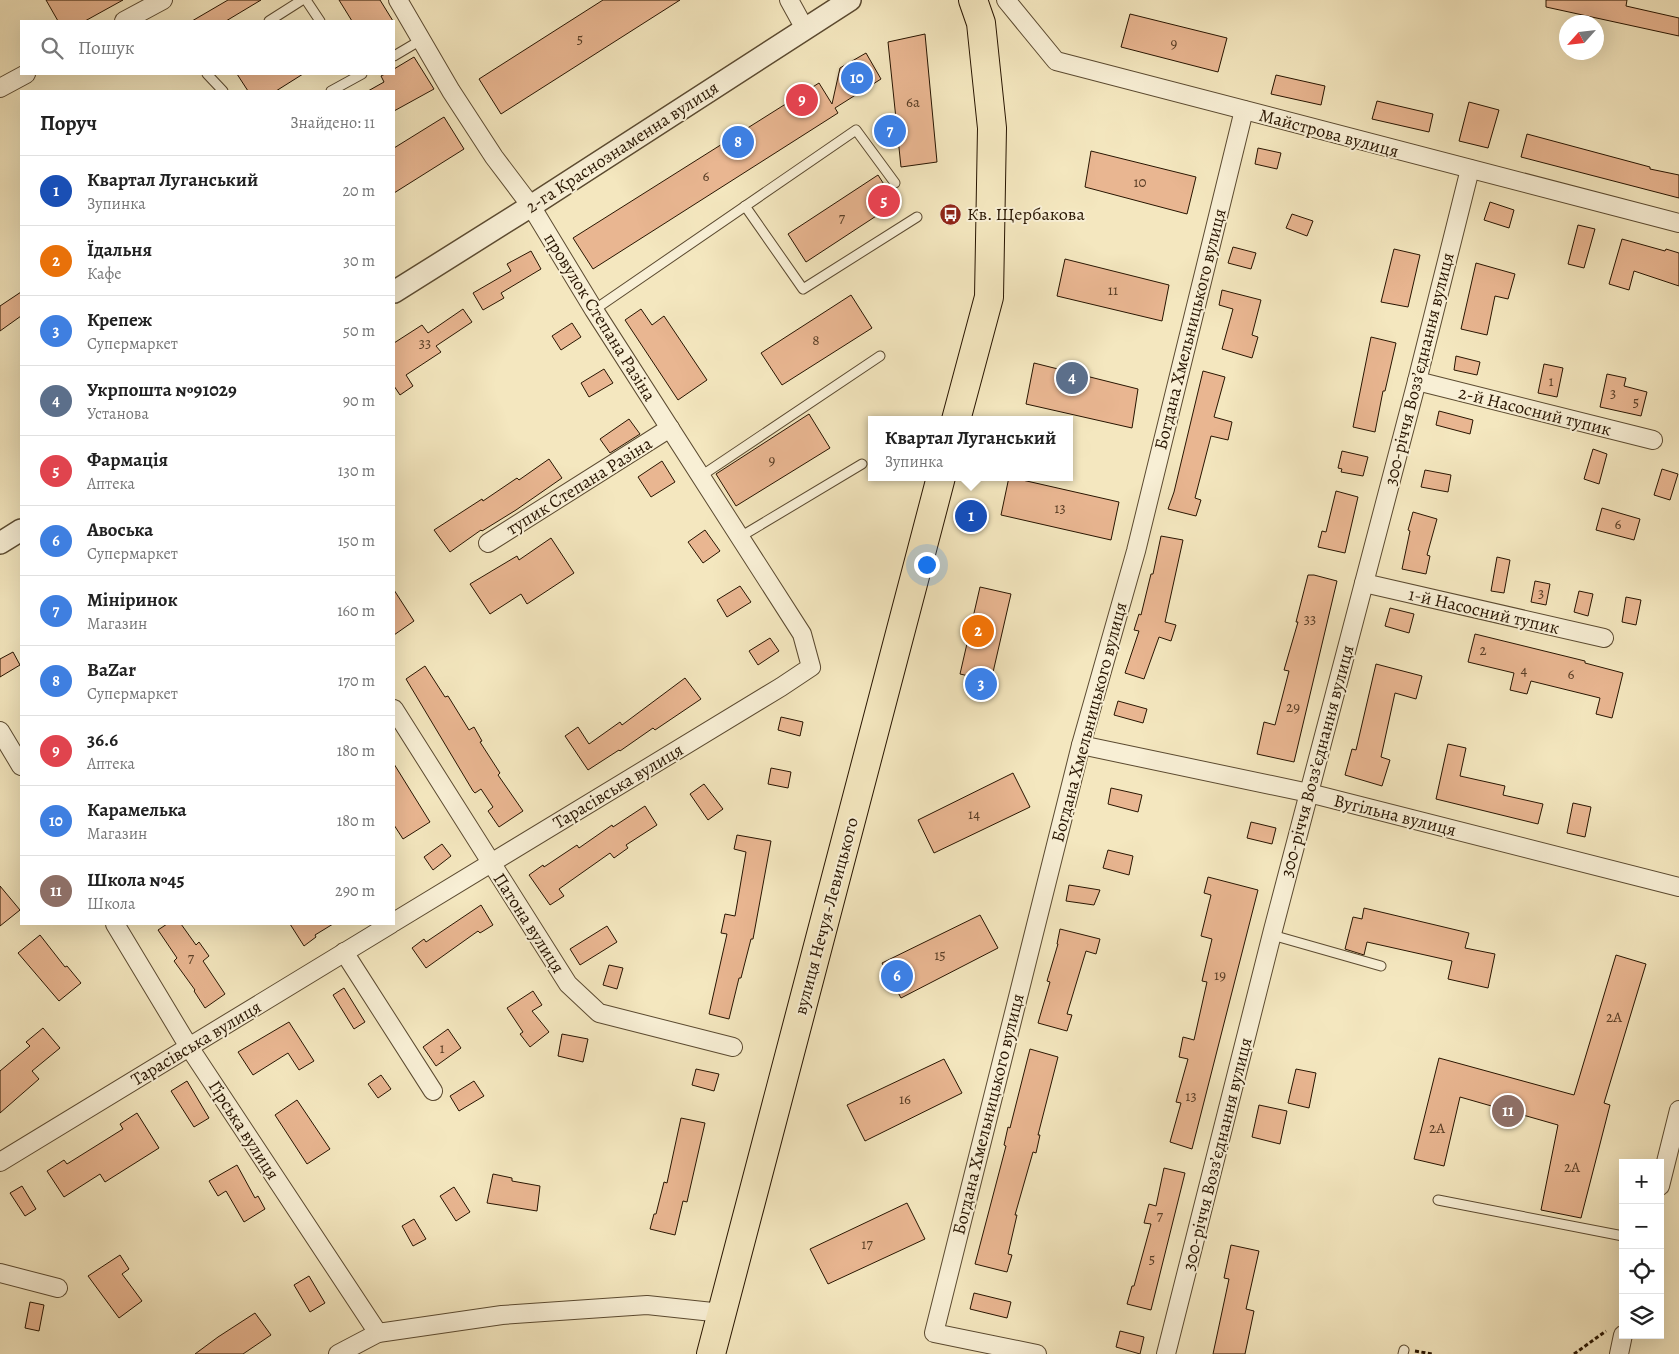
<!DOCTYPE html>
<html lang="uk">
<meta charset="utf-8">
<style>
:root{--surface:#fff;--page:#f6f6f6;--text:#222;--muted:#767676;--line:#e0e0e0;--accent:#0f766e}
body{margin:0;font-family:Alegreya,serif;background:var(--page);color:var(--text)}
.controls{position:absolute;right:15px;bottom:15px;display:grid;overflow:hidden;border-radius:0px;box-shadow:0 5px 20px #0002}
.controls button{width:45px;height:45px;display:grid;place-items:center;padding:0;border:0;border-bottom:1px solid var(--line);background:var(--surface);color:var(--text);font:25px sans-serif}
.compass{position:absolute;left:1559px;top:15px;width:45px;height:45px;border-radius:50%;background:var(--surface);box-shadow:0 5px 20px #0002;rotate:243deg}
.you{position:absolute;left:926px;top:564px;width:18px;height:18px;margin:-12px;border:4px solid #fff;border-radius:50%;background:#1a73e8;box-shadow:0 0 0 8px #1a73e833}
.badge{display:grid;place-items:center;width:32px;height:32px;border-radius:50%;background:var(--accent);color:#fff;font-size:16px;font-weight:700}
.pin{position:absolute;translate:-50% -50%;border:2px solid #fff;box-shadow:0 1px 5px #0006}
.popup{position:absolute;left:868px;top:416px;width:205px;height:65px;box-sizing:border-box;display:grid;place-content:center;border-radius:0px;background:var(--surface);filter:drop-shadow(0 1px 4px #0005);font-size:16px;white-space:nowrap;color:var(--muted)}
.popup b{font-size:19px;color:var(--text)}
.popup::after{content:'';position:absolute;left:50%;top:100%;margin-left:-10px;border:10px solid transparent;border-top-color:var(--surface)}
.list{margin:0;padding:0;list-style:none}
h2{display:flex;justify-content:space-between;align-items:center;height:65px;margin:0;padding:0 20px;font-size:21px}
h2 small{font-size:16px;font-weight:400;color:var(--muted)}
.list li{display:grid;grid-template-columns:32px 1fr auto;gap:15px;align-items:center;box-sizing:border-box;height:70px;padding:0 20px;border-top:1px solid var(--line)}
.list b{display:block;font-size:19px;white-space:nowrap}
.list p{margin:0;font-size:16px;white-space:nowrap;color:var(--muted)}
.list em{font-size:16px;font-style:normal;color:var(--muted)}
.icon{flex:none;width:28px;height:28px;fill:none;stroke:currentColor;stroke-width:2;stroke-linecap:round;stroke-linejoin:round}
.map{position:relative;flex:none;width:1679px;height:1354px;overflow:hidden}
.search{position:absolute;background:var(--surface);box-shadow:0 5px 20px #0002;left:20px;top:20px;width:375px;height:55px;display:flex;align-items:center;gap:12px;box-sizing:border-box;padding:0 18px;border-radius:0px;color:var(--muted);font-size:19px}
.panel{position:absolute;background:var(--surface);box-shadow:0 5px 20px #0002;left:20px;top:90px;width:375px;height:835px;border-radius:0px}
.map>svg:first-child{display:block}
</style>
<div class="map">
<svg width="1679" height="1354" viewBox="0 0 1679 1354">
<rect width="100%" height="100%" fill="#f4e7bf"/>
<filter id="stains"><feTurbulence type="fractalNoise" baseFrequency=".004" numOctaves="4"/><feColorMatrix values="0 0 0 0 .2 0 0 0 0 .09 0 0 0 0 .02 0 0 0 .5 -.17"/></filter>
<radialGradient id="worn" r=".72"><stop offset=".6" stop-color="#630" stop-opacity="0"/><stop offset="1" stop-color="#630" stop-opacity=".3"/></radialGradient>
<!-- building -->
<g fill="#e9b691" stroke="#281501">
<path d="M46,0H123L85,21H58Z"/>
<path d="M228,0H261L226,21H192Z"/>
<path d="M339,0H380L393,21H352Z"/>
<path d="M603,0H680L501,114L479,79Z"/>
<path d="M1546,0H1627L1626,6L1679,18V36L1546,7Z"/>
<path d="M1130,14L1227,38L1218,72L1121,47Z"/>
<path d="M925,34L937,162L901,167L888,42Z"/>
<path d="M866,53L881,79L835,108L838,113L593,269L573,238L819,83L832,104L840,68Z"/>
<path d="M414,57L434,89L394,111V91H368L384,82L381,76L385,74H394V69Z"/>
<path d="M237,74H303L276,91H248Z"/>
<path d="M1276,75L1325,86L1321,105L1271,94Z"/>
<path d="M1377,101L1433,114L1429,132L1372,119Z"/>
<path d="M1469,102L1499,110L1488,148L1459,141Z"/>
<path d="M444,117L464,149L394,193V148Z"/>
<path d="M1527,134L1650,167V169L1679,175V198L1521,157Z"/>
<path d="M1258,148L1281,153L1277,169L1255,164Z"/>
<path d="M1091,151L1196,177L1187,214L1085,187Z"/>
<path d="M878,175L896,203L806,262L788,234Z"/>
<path d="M1490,202L1514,210L1509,228L1484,220Z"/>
<path d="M1292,214L1313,221L1307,236L1286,228Z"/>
<path d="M1578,225L1595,229L1584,268L1568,264Z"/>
<path d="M1622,239L1665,251L1666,249L1679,253V286L1634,271L1629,290L1609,284Z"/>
<path d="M1233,247L1256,253L1251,269L1228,263Z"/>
<path d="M1394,249L1420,255L1408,307L1381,302Z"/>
<path d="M531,251L541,269L501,293L504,298L483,310L473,293L511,271L507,264Z"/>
<path d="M1065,259L1169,285L1162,321L1057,296Z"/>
<path d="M1476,263L1515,274L1508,299L1495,296L1487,335L1461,329Z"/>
<path d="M1222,290L1261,300L1252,335L1258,337L1252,358L1222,349L1233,309L1219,305Z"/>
<path d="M21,292V316L0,331V306Z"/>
<path d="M851,295L872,328L782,385L761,353Z"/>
<path d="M463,309L472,322L436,346L441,352L406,375L413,386L400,395L394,386V343L422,325L428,333Z"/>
<path d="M641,309L652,325L664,316L707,380L678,400L625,320Z"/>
<path d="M572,323L581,337L561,350L552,336Z"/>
<path d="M1371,337L1396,343L1385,391H1383L1375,432L1353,427Z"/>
<path d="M1456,356L1480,362L1477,375L1454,370Z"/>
<path d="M1034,363L1138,389L1132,428L1026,404Z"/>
<path d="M1544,364L1563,368L1557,397L1538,393Z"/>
<path d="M604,369L613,383L589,397L581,383Z"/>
<path d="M1203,371L1225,377L1214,417L1232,422L1228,440L1211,436L1195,498L1201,500L1196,516L1168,509L1174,492Z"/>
<path d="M1607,374L1626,378L1624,386L1647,392L1641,416L1600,407Z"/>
<path d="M1439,411L1473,420L1470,434L1436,425Z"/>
<path d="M809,414L830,448L736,506L716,474Z"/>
<path d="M629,419L640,434L610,453L600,439Z"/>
<path d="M1593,449L1607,454L1599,484L1584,479Z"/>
<path d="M1342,451L1368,457L1363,476L1341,472L1342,469L1338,468Z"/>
<path d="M549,459L562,478L516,510L482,531L481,530L450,552L434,530L482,499L483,501L517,478L519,480Z"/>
<path d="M662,461L675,482L651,497L638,477Z"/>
<path d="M1662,469L1678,474L1670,500L1654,495Z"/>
<path d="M1425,470L1451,475L1448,492L1421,487Z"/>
<path d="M1009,477L1119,502L1111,540L1001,515Z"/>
<path d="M1336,491L1358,497L1345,553L1318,547L1322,531L1326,532Z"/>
<path d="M1602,508L1640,519L1634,540L1596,530Z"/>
<path d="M1413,512L1437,519L1427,555L1430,556L1426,574L1402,569L1410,531L1408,530Z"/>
<path d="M705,530L720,551L703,563L688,542Z"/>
<path d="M1161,536L1183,540L1165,622L1176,625L1171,641L1159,637L1144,679L1125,673L1139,631L1134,630L1139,614L1141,615L1151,574H1153Z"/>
<path d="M551,538L574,573L527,604L521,594L490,614L470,584L517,556L519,560Z"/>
<path d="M1497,557L1510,560L1504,593L1491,591Z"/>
<path d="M1308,575H1314L1337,581L1294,762L1257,754L1264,722L1275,725L1289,671L1284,670L1298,622H1296Z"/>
<path d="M1535,581L1550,584L1546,605L1531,602Z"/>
<path d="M740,586L751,602L727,617L717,600Z"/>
<path d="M980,587L1011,594L991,681L960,674Z"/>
<path d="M394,590L414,621L394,635Z"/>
<path d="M1579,591L1593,594L1588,616L1574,612Z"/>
<path d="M1626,597L1641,600L1636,625L1622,622Z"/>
<path d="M1390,608L1414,614L1409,633L1385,626Z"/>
<path d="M1475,634L1585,661V663L1623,673L1612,718L1596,714L1600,698L1531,681L1527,694L1510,690L1514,673L1468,662Z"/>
<path d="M770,638L779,651L758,665L749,651Z"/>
<path d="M13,652L20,665L0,677V659Z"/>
<path d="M1376,664L1422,676L1416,699L1395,693L1381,757L1390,760L1382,786L1345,775L1352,749L1356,750Z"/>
<path d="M425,666L445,697L448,696L469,730L474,727L482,741L480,742L500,773L498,775L523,811L499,827L488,811L493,807L481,789L475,793L473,791L406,679Z"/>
<path d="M685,678L701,699L655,730L653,728L620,751L619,750L588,770L565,736L578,727L589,744L620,722L622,725Z"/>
<path d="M1118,701L1147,709L1143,723L1114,715Z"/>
<path d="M781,717L803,722L800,736L778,730Z"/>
<path d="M1448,744L1466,748L1460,776L1505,786L1503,795L1543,804L1538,824L1436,799Z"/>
<path d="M394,764L430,822L403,839L394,825Z"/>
<path d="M771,768L791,772L788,788L768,784Z"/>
<path d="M1013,773L1030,807L934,853L918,820Z"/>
<path d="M704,784L723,809L708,820L690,794Z"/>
<path d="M1111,788L1142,795L1138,812L1108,804Z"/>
<path d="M1573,803L1591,807L1585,837L1567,833Z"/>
<path d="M645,806L657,825L626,845L628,848L614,858L610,853L559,889L564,896L550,905L529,875L543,865L544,867L577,845L579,848L612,825L613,827Z"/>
<path d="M1251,822L1276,828L1272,844L1247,838Z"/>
<path d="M737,835L771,841L753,939H751L741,978H739L729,1019L709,1014L727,934L721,933L725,914L735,916L746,852L734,849Z"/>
<path d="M442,844L451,856L433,870L424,857Z"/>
<path d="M1108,850L1133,856L1129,875L1103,868Z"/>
<path d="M1208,877L1258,890L1192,1149L1170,1142L1181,1103L1176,1102L1188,1059L1179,1057L1183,1037L1194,1040L1207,982L1202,981L1212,939L1201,936L1211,895L1204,893Z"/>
<path d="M1069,885L1100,890L1094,905L1066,901Z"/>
<path d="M0,886L20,910L0,926Z"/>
<path d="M481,905L493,925L480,933L478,931L426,968L412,948L424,939L426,942Z"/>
<path d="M1364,908L1469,933L1465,948L1495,954L1488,988L1448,979L1452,961L1367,942L1364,955L1345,949L1353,917L1362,919Z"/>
<path d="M980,915L998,948L901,998L882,963Z"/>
<path d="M167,924H181L196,945L199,942L209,956L203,961L225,994L205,1008L194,991L195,990L174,961L177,958L158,930Z"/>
<path d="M290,924H333L315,935L316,937L304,946Z"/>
<path d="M607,926L617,942L580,965L570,949Z"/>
<path d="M1060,929L1100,939L1096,954L1086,951L1067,1014L1072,1015L1067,1031L1038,1023L1050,982L1047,981L1058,944H1057Z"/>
<path d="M40,935L65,967L67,966L81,983L59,1001L18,953Z"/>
<path d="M1616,955L1646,964L1604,1103L1610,1105L1581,1218L1541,1210L1558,1125L1460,1097L1444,1166L1414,1159L1439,1058L1574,1095Z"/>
<path d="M609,965L623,968L617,989L603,985Z"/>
<path d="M344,988L365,1022L354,1029L333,995Z"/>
<path d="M533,991L542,1005L532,1011L549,1032L530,1047L520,1034L523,1032L507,1008Z"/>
<path d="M289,1022L314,1061L299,1070L288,1053L253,1075L238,1052Z"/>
<path d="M43,1028L60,1048L32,1071L39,1079L0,1113V1071L30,1046L26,1042Z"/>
<path d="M448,1029L461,1048L436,1066L423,1047Z"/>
<path d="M562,1034L588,1039L583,1062L558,1056Z"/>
<path d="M1030,1049L1058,1057L1038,1135H1040L1036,1153L1033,1152L1015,1215H1017L1008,1254L1012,1255L1007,1272L975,1264L1006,1146L1004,1145L1008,1127L1010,1128Z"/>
<path d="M944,1059L962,1093L865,1141L847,1105Z"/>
<path d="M696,1069L719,1074L714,1091L692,1085Z"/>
<path d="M1296,1069L1316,1073L1309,1108L1288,1103Z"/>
<path d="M381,1075L391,1089L378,1098L368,1084Z"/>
<path d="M187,1081L209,1118L194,1127L171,1091Z"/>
<path d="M474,1081L484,1096L459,1111L450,1096Z"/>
<path d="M297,1100L330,1149L307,1164L275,1115Z"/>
<path d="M1259,1105L1287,1111L1280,1144L1252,1137Z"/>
<path d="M137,1113L159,1148L105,1182L100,1174L64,1197L47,1171L64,1160L67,1164L123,1129L120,1124Z"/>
<path d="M681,1118L705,1123L687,1202L683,1201L675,1235L650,1229L654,1214H656L664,1182L667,1183Z"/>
<path d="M237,1165L255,1198L258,1196L265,1209L244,1222L226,1191L218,1196L209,1181Z"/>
<path d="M1164,1168L1185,1173L1151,1310L1127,1304L1132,1286H1134L1151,1224L1144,1223L1149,1204L1156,1206Z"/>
<path d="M493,1174L512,1178V1181L540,1186L537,1211L487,1203Z"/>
<path d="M22,1186L36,1209L25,1216L10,1193Z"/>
<path d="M454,1187L470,1212L456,1221L440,1196Z"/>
<path d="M907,1203L925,1239L828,1284L810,1249Z"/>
<path d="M414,1219L426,1239L413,1246L402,1226Z"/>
<path d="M1231,1245L1259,1251L1246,1309L1254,1311L1245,1354H1213L1229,1279L1224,1278Z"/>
<path d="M120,1255L129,1269L122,1274L142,1301L119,1318L88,1276Z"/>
<path d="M309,1276L325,1303L310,1312L294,1285Z"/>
<path d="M974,1293L1011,1302L1007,1318L970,1309Z"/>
<path d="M30,1302L44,1305L39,1331L25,1328Z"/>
<path d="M255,1313L271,1335L243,1354H195L218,1337Z"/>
<path d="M1120,1331L1144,1337L1140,1354L1116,1347Z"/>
</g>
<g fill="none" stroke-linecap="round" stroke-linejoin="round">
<defs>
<g id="service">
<path d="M306,0L320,21"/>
<path d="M269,21L302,0"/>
<path d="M394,56L421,40"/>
<path d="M207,74L223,91"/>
<path d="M331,91L362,74"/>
<path d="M745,206L803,289L917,217"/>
<path d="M594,310L856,130L895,183"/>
<path d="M701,476L880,356"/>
<path d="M740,537L862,464"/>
<path d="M1272,935L1381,966"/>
<path d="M1438,1200L1623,1236"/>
<path d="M1403,1354L1404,1350"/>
</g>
<g id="minor">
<path d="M789,0L805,29"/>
<path d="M1006,0L1056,61L1679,223"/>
<path d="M124,21L163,0"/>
<path d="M0,88L26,74"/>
<path d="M1417,381L1653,440"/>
<path d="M488,543L670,428"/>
<path d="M1364,583L1604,638"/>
<path d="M394,709L568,984L599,1013L733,1047"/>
<path d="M0,731L21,766"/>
<path d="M1081,745L1309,793L1679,887"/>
<path d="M394,922L781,687L811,667L802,634L594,310L531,206L494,157L451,91L398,0"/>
<path d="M115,924L189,1047L378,1333"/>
<path d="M344,952L433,1091"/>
<path d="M0,1162L391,924"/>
<path d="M1660,1186L1679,1110"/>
<path d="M0,1273L58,1288"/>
<path d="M338,1354L378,1333L502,1315L647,1305L722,1313"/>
<path d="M1037,1354L934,1333L1081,745L1136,551L1244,110"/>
<path d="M1166,1354L1273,930L1417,381L1470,169"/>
<path d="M1619,1354L1623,1335"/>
</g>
<g id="tertiary">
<path d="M394,292L531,206L850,0"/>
<path d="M0,543L21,530"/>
</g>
<g id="primary">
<path d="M956,420L989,297L992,128L981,23L973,0"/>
<path d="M711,1354L941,477"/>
</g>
</defs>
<!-- service casing -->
<use href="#service" stroke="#5b4a30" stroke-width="11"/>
<!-- minor casing -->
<use href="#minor" stroke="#5b4a30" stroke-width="20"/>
<!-- tertiary casing -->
<use href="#tertiary" stroke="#5b4a30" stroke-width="24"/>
<!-- primary casing -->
<use href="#primary" stroke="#281501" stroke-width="30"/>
<!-- path -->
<g stroke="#281501" stroke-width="3" stroke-dasharray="4 2.5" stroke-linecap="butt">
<path d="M1415,1351L1432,1354"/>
<path d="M1574,1354L1606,1331"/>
</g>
<!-- service -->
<use href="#service" stroke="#f8efd5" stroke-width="9"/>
<!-- minor -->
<use href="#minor" stroke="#f8efd5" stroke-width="18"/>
<!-- tertiary -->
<use href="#tertiary" stroke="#f8efd5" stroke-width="21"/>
<!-- primary -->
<use href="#primary" stroke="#f4e7bf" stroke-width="28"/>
</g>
<!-- icons -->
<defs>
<symbol id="bus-disc" viewBox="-11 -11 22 22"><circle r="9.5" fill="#8f2418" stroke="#f8efd5"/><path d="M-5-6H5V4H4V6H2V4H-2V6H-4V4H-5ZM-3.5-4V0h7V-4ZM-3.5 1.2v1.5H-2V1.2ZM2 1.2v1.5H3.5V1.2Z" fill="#fff"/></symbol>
</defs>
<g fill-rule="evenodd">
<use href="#bus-disc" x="938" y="202" width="25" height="25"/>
</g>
<g text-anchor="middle" stroke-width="4" stroke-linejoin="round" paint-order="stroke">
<!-- number labels -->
<g font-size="15" fill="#583d25">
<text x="580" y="44">5</text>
<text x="1174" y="48">9</text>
<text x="913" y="107">6а</text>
<text x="706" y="181">6</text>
<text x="1140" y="187">10</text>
<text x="842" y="223">7</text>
<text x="1113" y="295">11</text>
<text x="816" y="345">8</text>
<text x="425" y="348">33</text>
<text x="1551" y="386">1</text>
<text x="1613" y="398">3</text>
<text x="1636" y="407">5</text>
<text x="772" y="465">9</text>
<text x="1060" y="513">13</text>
<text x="1618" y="529">6</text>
<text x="1541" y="598">3</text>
<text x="1310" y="624">33</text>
<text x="1483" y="655">2</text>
<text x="1524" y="675">4</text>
<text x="1571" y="679">6</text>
<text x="1293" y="712">29</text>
<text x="974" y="819">14</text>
<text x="940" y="960">15</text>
<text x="191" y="963">7</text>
<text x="1220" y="980">19</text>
<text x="1614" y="1022">2А</text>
<text x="442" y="1053">1</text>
<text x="1191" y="1101">13</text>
<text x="905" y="1104">16</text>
<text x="1437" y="1133">2А</text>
<text x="1572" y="1172">2А</text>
<text x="1160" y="1221">7</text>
<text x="867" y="1249">17</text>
<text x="1152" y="1264">5</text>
</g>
<!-- street labels -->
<g font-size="18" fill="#281501" stroke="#f8efd5">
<text transform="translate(1329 133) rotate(15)" y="6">Майстрова вулиця</text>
<text transform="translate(622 147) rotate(-33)" y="6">2-га Краснознаменна вулиця</text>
<text transform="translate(600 317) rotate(58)" y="6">провулок Степана Разіна</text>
<text transform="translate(1190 329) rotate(-76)" y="6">Богдана Хмельницького вулиця</text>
<text transform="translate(1419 369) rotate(-76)" y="6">300-річчя Возз’єднання вулиця</text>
<text transform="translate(1535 411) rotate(14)" y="6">2-й Насосний тупик</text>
<text transform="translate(579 486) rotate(-32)" y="6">тупик Степана Разіна</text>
<text transform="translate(1484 611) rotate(13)" y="6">1-й Насосний тупик</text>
<text transform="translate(1089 722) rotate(-75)" y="6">Богдана Хмельницького вулиця</text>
<text transform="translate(1317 761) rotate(-75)" y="6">300-річчя Возз’єднання вулиця</text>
<text transform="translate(618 786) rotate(-31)" y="6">Тарасівська вулиця</text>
<text transform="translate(1395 815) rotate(14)" y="6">Вугільна вулиця</text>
<text transform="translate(826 916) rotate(-75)" y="6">вулиця Нечуя-Левицького</text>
<text transform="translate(529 923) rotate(57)" y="6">Патона вулиця</text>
<text transform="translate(196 1043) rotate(-31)" y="6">Тарасівська вулиця</text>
<text transform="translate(988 1114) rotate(-76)" y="6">Богдана Хмельницького вулиця</text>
<text transform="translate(244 1130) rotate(57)" y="6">Гірська вулиця</text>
<text transform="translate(1217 1154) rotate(-76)" y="6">300-річчя Возз’єднання вулиця</text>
</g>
<!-- poi labels -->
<g font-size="18" fill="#281501" stroke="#f8efd5" text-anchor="start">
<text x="967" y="220">Кв. Щербакова</text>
</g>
</g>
<rect width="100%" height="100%" filter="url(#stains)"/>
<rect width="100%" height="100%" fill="url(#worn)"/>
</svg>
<div class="controls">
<button>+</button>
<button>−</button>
<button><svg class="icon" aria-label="locate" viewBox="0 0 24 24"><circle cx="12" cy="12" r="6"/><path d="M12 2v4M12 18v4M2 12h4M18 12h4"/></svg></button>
<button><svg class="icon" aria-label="layers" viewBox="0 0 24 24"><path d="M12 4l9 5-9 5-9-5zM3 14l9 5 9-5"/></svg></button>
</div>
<svg class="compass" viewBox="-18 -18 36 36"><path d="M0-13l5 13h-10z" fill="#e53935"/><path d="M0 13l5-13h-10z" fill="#767676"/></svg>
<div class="you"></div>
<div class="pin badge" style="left:971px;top:516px;background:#1a4fb4">1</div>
<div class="popup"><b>Квартал Луганський</b>Зупинка</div>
<div class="pin badge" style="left:978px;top:631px;background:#e8710a">2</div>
<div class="pin badge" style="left:981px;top:684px;background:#3f7fe0">3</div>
<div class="pin badge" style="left:1072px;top:378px;background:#5c6f8a">4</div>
<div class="pin badge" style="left:884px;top:201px;background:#e0444e">5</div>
<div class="pin badge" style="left:897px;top:976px;background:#3f7fe0">6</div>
<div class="pin badge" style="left:890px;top:131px;background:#3f7fe0">7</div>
<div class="pin badge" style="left:738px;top:142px;background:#3f7fe0">8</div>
<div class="pin badge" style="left:802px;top:100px;background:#e0444e">9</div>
<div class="pin badge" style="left:857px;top:78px;background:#3f7fe0">10</div>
<div class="pin badge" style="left:1508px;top:1111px;background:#8d6e63">11</div>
<div class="search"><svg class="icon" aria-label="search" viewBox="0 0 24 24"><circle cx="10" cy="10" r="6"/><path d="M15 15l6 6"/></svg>Пошук</div>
<section class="panel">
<h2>Поруч<small>Знайдено: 11</small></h2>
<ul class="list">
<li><span class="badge" style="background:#1a4fb4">1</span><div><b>Квартал Луганський</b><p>Зупинка</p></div><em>20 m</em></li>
<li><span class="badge" style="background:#e8710a">2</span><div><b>Їдальня</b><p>Кафе</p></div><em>30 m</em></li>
<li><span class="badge" style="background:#3f7fe0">3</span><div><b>Крепеж</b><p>Супермаркет</p></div><em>50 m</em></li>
<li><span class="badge" style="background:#5c6f8a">4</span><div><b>Укрпошта №91029</b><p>Установа</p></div><em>90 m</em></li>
<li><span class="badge" style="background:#e0444e">5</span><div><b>Фармація</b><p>Аптека</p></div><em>130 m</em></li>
<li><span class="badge" style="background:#3f7fe0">6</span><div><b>Авоська</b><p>Супермаркет</p></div><em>150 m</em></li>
<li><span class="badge" style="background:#3f7fe0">7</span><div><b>Мініринок</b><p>Магазин</p></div><em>160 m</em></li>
<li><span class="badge" style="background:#3f7fe0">8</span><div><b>BaZar</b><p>Супермаркет</p></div><em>170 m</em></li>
<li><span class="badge" style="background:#e0444e">9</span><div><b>36.6</b><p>Аптека</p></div><em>180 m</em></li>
<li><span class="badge" style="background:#3f7fe0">10</span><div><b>Карамелька</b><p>Магазин</p></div><em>180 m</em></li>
<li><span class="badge" style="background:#8d6e63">11</span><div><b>Школа №45</b><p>Школа</p></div><em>290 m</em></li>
</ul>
</section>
</div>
